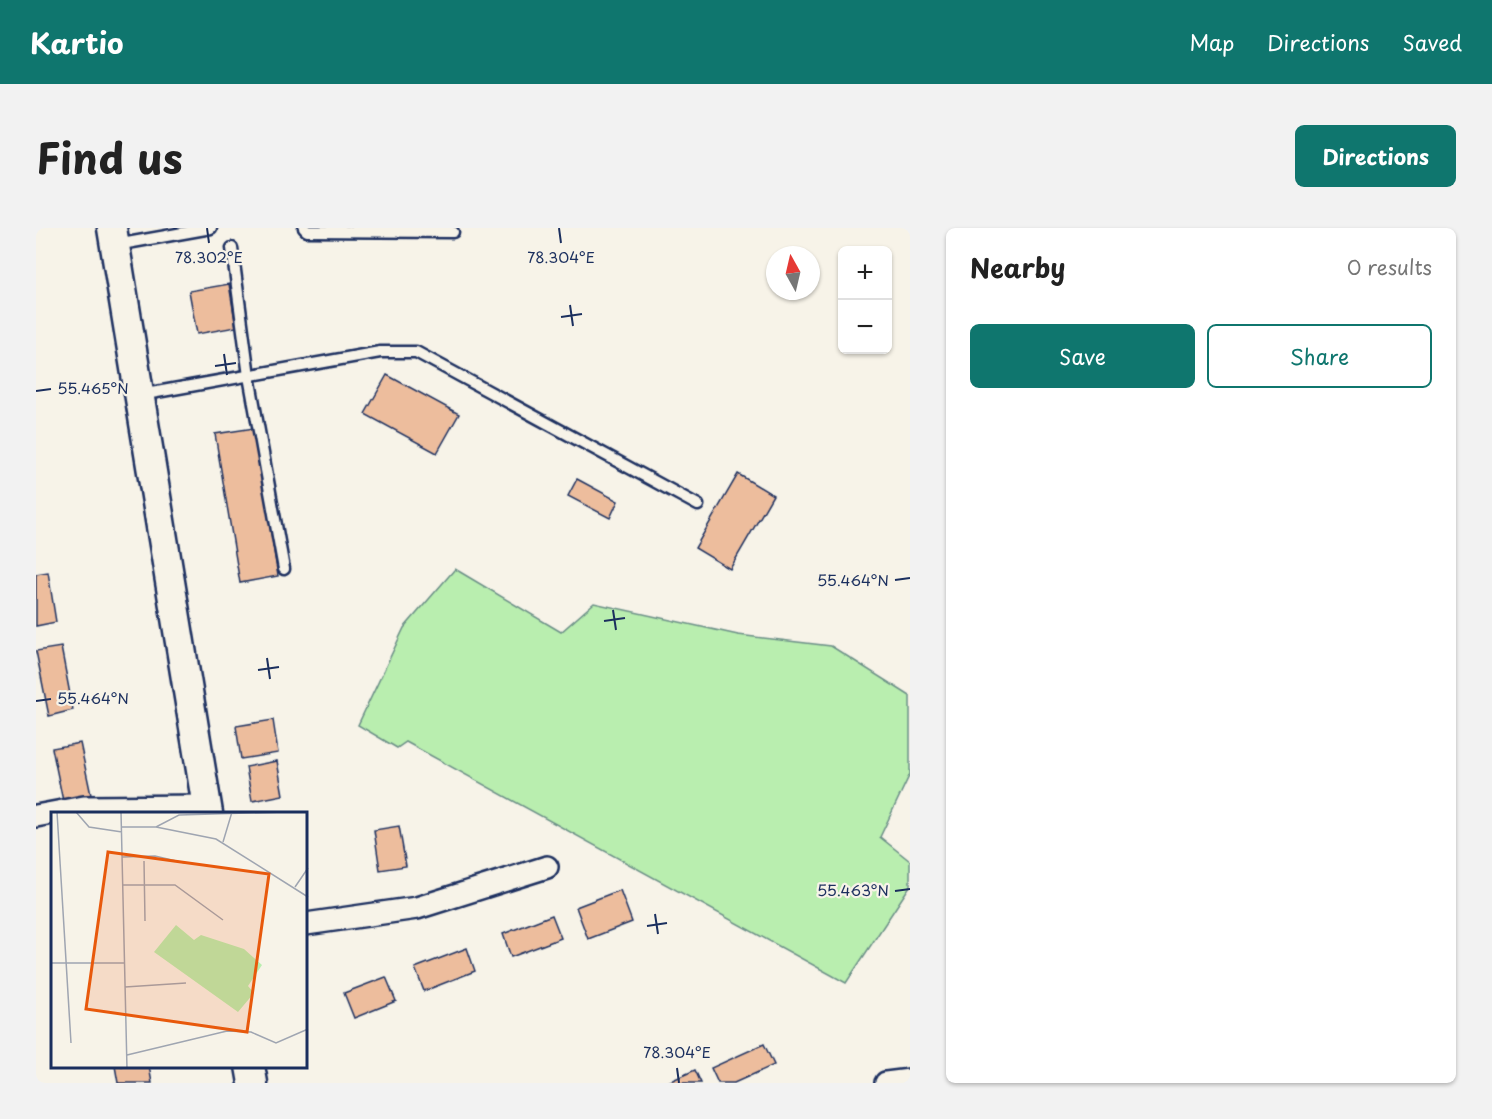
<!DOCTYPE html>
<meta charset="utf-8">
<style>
:root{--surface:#fff;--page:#f2f2f2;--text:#222;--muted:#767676;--line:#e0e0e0;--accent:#0f766e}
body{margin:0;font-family:"Playpen Sans",sans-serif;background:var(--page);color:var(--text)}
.controls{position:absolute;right:18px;top:18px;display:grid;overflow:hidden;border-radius:9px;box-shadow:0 2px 4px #0004}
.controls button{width:54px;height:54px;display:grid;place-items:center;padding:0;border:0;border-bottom:2px solid var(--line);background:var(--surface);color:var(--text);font:30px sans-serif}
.compass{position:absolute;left:730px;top:18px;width:54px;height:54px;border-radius:50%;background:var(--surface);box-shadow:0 2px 4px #0004;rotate:352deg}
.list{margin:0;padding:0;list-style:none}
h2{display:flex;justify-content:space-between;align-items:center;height:78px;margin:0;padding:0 24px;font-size:26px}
h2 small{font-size:20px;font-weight:400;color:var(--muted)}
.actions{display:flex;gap:12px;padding:18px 24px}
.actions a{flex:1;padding:14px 0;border:2px solid var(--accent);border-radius:9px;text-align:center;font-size:21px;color:var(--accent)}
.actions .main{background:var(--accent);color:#fff}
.map{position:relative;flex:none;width:874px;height:855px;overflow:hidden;border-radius:9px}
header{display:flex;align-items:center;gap:36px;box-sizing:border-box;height:84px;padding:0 30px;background:var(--accent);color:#fff}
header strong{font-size:28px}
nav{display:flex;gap:33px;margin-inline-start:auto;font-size:21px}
.intro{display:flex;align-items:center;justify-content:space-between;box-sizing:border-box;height:144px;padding:0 36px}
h1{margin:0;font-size:42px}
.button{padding:15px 27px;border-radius:9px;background:var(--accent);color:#fff;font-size:21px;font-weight:700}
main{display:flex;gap:36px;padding:0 36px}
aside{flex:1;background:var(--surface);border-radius:9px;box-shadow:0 2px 4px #0004}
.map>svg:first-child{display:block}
</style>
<header>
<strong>Kartio</strong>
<nav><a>Map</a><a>Directions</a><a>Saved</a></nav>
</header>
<div class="intro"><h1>Find us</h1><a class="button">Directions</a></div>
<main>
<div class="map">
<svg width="874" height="855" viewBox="0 0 874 855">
<rect width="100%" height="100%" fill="#f7f3e8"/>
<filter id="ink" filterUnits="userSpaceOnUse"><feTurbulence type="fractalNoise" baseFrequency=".0167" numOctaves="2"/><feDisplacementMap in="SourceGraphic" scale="12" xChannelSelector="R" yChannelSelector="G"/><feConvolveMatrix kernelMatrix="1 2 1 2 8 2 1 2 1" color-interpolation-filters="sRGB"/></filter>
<g filter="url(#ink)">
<!-- green -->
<path fill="#b9eeaf" stroke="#6a8e86" stroke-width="1.5" d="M419,341L525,404L558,375L702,407L795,418L874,468V546L844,609L874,633V658L810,755L370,514L361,520L322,497L368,400Z"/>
<!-- building -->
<g fill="#edbd9d" stroke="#1b2f5e" stroke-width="1.5">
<path d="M193,56L200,99L161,106L153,63Z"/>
<path d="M351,147L423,186L401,225L329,186Z"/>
<path d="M218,200L242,348L204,355L179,206Z"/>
<path d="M702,246L737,267L694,341L659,320Z"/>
<path d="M541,251L582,273L574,290L532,268Z"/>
<path d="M12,344L20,394L0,398V346Z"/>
<path d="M25,419L37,482L13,488L0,423Z"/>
<path d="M237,492L242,525L205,531L200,498Z"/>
<path d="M44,515L55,567L27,573L16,520Z"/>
<path d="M241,533L247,567L216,573L210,539Z"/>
<path d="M363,598L370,638L344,642L338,602Z"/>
<path d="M584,662L596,694L552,711L540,679Z"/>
<path d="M516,687L525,710L475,729L467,706Z"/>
<path d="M431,720L439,743L388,763L379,740Z"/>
<path d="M350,749L360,773L318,790L308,765Z"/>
<path d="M728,816L738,837L698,855H682L675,840Z"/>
<path d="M79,838H113L116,855H82Z"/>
<path d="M659,842L665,855H630Z"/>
</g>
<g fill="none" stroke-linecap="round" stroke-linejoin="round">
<defs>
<g id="service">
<path d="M268,0L271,3L417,4"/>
<path d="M80,17L175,0"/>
<path d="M196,20L213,148L248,341"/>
<path d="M104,167L344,124H380L662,277"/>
</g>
<g id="minor">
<path d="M0,588L48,579L171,578"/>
<path d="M270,696L381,680L511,639"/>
<path d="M850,855L874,852"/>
</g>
<g id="secondary">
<path d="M76,0L172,585"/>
<path d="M214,838L217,855"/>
</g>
</defs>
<!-- service casing -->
<use href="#service" stroke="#1b2f5e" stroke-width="15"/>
<!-- minor casing -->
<use href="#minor" stroke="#1b2f5e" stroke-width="26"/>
<!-- secondary casing -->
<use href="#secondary" stroke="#1b2f5e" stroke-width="33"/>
<!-- service -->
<use href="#service" stroke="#f7f3e8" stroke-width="10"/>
<!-- minor -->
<use href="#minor" stroke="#f7f3e8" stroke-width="21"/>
<!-- secondary -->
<use href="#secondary" stroke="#f7f3e8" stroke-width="28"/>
</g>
</g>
<!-- ticks -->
<path fill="none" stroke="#1b2f5e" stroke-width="2" d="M171,0L173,15M523,0L525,15M534,77L537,98M525,89L546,86M188,126L191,147M179,138L200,135M0,163L15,161M859,352L874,350M577,382L580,402M568,393L589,390M231,430L234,451M222,442L243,439M0,473L15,471M859,663L874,661M619,686L622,706M611,698L631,695M641,840L643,855"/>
<!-- overview -->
<g transform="translate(15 584)">
<rect width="256" height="256" fill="#f7f3e8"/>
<path d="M125,113L143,128L150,123L193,137L211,153L197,174L203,181L187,200L103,140Z" fill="#b9eeaf"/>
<path fill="none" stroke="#9fa5b1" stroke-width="1.5" d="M6,0L20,231M25,0L38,15L71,20M70,0L76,257M70,15H105L128,3L234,0M105,15L165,27L257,85M172,30L181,0M71,45L104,44L134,51M93,49L94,109M72,73H124L172,108M244,75L257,56M0,151H74M74,175L135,171M76,243L176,219L200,220L225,231L257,217"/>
<path fill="#e8590c" fill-opacity="0.15" stroke="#e8590c" stroke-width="3" d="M57,40L218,62L196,220L35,197Z"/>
<rect width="256" height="256" fill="none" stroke="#1b2f5e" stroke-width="3"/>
</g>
<g font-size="15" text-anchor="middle" fill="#1b2f5e" stroke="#f7f3e8" stroke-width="4.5" stroke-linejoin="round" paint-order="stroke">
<text x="173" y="35">78.302°E</text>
<text x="525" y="35">78.304°E</text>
<text x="57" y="166">55.465°N</text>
<text x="817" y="358">55.464°N</text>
<text x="57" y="476">55.464°N</text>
<text x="817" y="668">55.463°N</text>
<text x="641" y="830">78.304°E</text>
</g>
</svg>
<div class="controls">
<button>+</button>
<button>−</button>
</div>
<svg class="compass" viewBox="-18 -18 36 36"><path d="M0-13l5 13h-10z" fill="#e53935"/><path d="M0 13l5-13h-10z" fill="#767676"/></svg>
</div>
<aside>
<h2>Nearby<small>0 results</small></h2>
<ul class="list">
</ul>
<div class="actions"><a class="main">Save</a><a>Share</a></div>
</aside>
</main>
